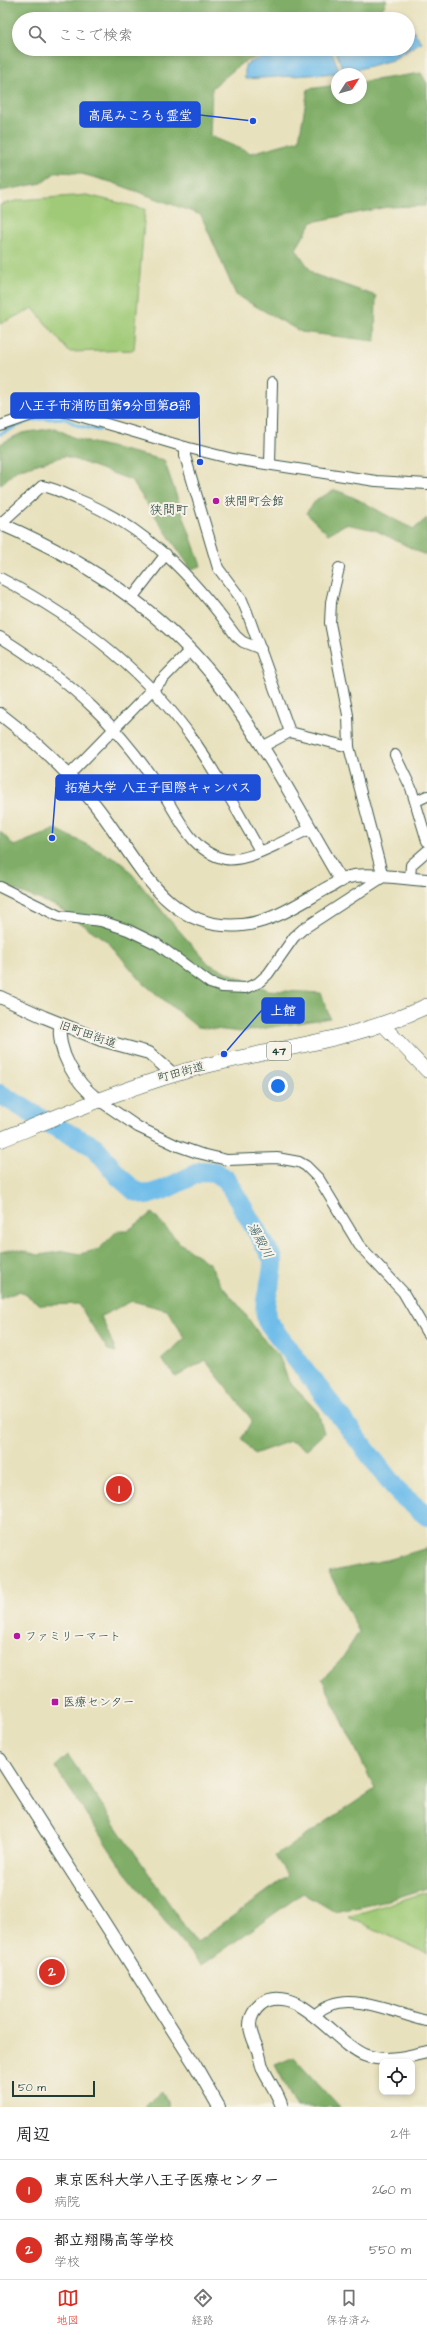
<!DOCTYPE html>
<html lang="ja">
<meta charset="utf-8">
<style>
:root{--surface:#fff;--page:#f2f2f2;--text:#202124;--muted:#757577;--line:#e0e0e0;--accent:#d93025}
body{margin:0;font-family:"Architects Daughter","Klee One",sans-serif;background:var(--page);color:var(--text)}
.controls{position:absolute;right:12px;bottom:12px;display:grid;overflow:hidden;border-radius:8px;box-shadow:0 2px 6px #0003}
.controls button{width:36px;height:36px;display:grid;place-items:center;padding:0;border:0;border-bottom:1px solid var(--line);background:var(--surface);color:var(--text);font:20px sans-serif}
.compass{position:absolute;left:331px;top:68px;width:36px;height:36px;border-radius:50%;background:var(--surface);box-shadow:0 2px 6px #0003;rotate:54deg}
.scale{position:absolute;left:12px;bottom:10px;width:83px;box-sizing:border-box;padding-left:4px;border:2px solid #1f3d34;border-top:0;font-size:11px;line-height:14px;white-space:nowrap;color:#1f3d34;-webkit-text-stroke:3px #f7f3e8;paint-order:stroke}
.you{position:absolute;left:278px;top:1086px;width:14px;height:14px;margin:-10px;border:3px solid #fff;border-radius:50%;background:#1a73e8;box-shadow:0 0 0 6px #1a73e833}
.badge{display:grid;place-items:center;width:26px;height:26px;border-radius:50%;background:var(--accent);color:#fff;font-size:13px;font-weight:700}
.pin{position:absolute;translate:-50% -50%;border:2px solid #fff;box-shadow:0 1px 4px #0006}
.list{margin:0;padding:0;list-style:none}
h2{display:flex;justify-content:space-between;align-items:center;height:52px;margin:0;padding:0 16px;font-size:17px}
h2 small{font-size:13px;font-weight:400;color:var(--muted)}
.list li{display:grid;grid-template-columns:26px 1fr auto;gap:12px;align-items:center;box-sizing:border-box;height:60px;padding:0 16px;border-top:1px solid var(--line)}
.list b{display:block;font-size:15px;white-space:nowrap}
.list p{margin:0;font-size:13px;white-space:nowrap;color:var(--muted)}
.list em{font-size:13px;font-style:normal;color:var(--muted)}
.icon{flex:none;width:22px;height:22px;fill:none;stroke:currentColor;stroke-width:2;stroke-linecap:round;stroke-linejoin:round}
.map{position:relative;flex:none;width:427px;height:2107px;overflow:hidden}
.search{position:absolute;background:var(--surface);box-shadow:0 2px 6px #0003;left:12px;right:12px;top:12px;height:44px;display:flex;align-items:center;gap:10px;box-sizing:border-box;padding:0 14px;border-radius:22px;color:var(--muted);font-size:15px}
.sheet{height:172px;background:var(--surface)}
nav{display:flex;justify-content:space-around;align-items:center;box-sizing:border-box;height:56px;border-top:1px solid var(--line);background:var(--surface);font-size:11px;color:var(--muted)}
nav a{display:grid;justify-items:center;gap:2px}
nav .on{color:var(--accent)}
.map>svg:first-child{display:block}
</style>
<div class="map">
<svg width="427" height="2107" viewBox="0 0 427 2107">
<rect width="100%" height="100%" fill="#f7f3e8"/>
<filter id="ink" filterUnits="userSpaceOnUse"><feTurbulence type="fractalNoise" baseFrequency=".025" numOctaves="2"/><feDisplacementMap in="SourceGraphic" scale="8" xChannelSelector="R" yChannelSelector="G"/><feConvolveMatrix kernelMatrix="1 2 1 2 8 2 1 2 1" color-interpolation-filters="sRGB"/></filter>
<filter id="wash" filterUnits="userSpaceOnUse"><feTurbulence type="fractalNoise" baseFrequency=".012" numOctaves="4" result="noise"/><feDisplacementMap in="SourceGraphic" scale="16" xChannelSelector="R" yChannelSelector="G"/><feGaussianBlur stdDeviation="0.9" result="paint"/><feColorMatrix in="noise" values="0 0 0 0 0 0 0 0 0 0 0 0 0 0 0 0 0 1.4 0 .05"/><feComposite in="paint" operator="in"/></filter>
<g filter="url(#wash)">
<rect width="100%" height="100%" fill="#e8e1bd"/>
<!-- green -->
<g fill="#a0ca77" stroke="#608456">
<path d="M87,195L145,209L134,350L69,352L33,308L0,324V205L20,200Z"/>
<path d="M427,1892V1953L348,1917Z"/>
</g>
<!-- forest -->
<g fill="#80ae68" stroke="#50764e">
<path d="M0,0H387L380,14L362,19H19V49H277L242,63L212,88L210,136L251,153L299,140L308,89L337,85V98H361V82L421,73L427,83V196L425,206L387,207L312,222L296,249L313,274L376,296L375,341L301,332L236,295L201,215L111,182L78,173L56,172L42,183L0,191Z"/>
<path d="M55,428L77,439L164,460L201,566L191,569L131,480L65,456L17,470L0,485V444L22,433Z"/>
<path d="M335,490C363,499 386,517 414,529L427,518V556L375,530L346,524L328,534L306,513L317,499Z"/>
<path d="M56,829L123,863L167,917L209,964L267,990L321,993L330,1018L241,1032L197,1027L143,983L108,942L58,907L0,884V831L14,846Z"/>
<path d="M152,1213L180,1243L210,1264L220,1284L241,1308L259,1334L279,1356L289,1382L318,1412L324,1433L307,1449L290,1441L254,1454L242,1438L252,1420L205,1360L176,1377L161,1359L185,1338L167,1310L132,1301L101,1316L116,1352L108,1350L78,1304L41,1305L20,1291L0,1299V1252L15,1249L39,1255L65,1251L80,1254L99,1249L117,1231H127Z"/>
<path d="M427,1548V1888L379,1903L335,1912L303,1893L201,1966L124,1871L55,1767L68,1755L196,1943L288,1876L275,1856L375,1789L322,1679L341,1660L359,1632L329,1572L391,1559Z"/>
<path d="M294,2057L340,2107H297L275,2065Z"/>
<path d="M162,2091L169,2107H143Z"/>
</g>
<!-- water -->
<g fill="#70bdea" stroke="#487d8f">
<path d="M408,23L421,42L392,60L344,73L335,49H408Z"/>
<path d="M282,49H331L340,73L245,79V65L262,57L271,58Z"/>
</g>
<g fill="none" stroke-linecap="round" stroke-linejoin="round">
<!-- stream -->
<path stroke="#70bdea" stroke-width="3.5" d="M0,434L26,422L40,419L64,418L79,426L99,430"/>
<!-- river -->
<path stroke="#70bdea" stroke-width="20" d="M0,1094L50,1124L95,1147L119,1177L135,1191L147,1195L163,1190L202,1171L215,1172L226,1179L273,1259C274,1284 261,1298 267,1321L399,1493L427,1516"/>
</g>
</g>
<g filter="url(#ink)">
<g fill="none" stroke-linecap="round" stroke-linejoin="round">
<defs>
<g id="minor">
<path d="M0,426L37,413L59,410L185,447L233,459L376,481L427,484"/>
<path d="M185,447V456L218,568L242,600L247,612L290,732L349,747"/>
<path d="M270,464L272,383"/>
<path d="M0,524L42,486C54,488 66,494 77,499C147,527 193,577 236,636L243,642L261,649"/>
<path d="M0,578C77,618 145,670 195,742C219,777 239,814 260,851"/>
<path d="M132,598L166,554"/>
<path d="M0,637C71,681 121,727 166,798C181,822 194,853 225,859C248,863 288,838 310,829"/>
<path d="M262,747L290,732"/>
<path d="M395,755L411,788L427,841"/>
<path d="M69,775L190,651"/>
<path d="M416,801L427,796"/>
<path d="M410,879L411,865L427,851"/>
<path d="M0,887L59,916L101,921L128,930L157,944L210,983L222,987L246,988L258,983L268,974L294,937L303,929L383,877L349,747L348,715L330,623L331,602L339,568"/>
<path d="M97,1099L138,1127L178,1146L198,1153L227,1160L277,1158L299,1162L306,1166L319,1179L359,1245L403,1292L427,1333"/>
<path d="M315,2015C344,1986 393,2014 427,2021"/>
</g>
<g id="tertiary">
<path d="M1,524C87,561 167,613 224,690C268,749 303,817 341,881"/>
<path d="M0,714C34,740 65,769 92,801C135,852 162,933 242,925C273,922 300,903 327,888C334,885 341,879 349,877C365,872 408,879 427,880"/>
<path d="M0,997L44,1017L101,1040L149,1053L173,1074"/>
<path d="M60,1024C57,1052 75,1082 97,1099"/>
<path d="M0,1759L195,2065L219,2107"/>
<path d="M282,2107C278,2093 269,2082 263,2069C260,2062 260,2055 257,2048C254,2041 250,2033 250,2025C250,2017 255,2009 261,2004C295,1980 336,2044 364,2055C385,2063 406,2057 427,2052"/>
</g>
<path id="secondary" d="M383,1025L427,1071"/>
<path id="primary" d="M0,1140C69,1112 136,1083 208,1065C283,1047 356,1040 427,1006"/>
</defs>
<!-- minor casing -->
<use href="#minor" stroke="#3d5649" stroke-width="12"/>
<!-- tertiary casing -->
<use href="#tertiary" stroke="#3d5649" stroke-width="14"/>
<!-- secondary casing -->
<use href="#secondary" stroke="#3d5649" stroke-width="14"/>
<!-- primary casing -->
<use href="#primary" stroke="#3d5649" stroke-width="16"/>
<!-- minor -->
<use href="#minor" stroke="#fff" stroke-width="10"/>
<!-- tertiary -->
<use href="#tertiary" stroke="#fff" stroke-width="12"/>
<!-- secondary -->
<use href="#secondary" stroke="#fff" stroke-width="13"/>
<!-- primary -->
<use href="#primary" stroke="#fff" stroke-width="15"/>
</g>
</g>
<!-- markers -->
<g fill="#b5179e" stroke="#f7f3e8" stroke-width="1.5">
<circle cx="216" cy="501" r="4"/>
<circle cx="17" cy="1636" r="4"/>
<rect x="51" y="1698" width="8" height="8" rx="2"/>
</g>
<g text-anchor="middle" stroke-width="4" stroke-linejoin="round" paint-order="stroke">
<!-- shield labels -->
<rect fill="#f7f3e8" stroke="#60746a" stroke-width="1" x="267" y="1042" width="24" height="18" rx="3"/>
<g font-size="11" font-weight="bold" fill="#1f3d34">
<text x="279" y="1055">47</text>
</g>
<!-- poi labels -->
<g font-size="12" fill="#1f3d34" stroke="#f7f3e8" text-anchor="start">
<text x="224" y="505">狭間町会館</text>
<text x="25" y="1640">ファミリーマート</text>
<text x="63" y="1706">医療センター</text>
</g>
<!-- street labels -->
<g font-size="12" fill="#1f3d34" stroke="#f7f3e8">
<text transform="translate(88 1034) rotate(19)" y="4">旧町田街道</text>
<text transform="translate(181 1072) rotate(-15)" y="4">町田街道</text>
</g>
<!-- neighbourhood labels -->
<g font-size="13" fill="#1f3d34" stroke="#f7f3e8">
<text x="169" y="514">狭間町</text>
</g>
<!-- water labels -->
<g font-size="13" font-style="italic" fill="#335d62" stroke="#f7f3e8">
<text transform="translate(261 1240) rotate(62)" y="5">湯殿川</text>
</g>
</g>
<!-- callouts -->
<path fill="none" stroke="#1d4ed8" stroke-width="1.5" d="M253 121L200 115M200 462L199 405M52 838L56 787M224 1054L262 1010"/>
<g fill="#1d4ed8" stroke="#f7f3e8" stroke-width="1.5">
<circle cx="253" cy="121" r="4"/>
<circle cx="200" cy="462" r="4"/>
<circle cx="52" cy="838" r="4"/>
<circle cx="224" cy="1054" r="4"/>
</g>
<g fill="#1d4ed8" stroke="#1d4ed8" stroke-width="1.5">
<rect x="80" y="102" width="120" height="25" rx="4"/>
<rect x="11" y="393" width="188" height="25" rx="4"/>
<rect x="56" y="775" width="204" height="25" rx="4"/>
<rect x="262" y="998" width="42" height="25" rx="4"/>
</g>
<g font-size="13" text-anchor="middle" font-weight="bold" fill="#fff">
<text x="140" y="120">高尾みころも霊堂</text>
<text x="105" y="410">八王子市消防団第9分団第8部</text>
<text x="158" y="792">拓殖大学 八王子国際キャンパス</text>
<text x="283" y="1015">上館</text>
</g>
</svg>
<div class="controls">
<button><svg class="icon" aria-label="locate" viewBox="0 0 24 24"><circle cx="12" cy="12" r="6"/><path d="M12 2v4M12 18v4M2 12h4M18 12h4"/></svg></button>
</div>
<svg class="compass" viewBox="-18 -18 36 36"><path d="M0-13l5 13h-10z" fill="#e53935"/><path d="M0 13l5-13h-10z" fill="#757577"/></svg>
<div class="scale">50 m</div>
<div class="you"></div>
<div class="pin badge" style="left:119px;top:1489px">1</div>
<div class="pin badge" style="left:52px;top:1972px">2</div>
<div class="search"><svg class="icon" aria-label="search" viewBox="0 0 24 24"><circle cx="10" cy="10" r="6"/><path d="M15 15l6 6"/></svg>ここで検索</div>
</div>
<section class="sheet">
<h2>周辺<small>2件</small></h2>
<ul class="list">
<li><span class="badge">1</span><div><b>東京医科大学八王子医療センター</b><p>病院</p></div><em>260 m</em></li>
<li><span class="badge">2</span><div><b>都立翔陽高等学校</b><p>学校</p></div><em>550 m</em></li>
</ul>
</section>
<nav>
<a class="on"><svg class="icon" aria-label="map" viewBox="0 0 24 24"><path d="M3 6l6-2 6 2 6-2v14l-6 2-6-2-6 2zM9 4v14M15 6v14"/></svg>地図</a>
<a><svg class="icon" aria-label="directions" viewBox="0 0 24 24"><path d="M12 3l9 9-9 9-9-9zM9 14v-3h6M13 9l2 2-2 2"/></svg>経路</a>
<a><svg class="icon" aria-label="saved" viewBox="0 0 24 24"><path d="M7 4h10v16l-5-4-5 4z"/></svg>保存済み</a>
</nav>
